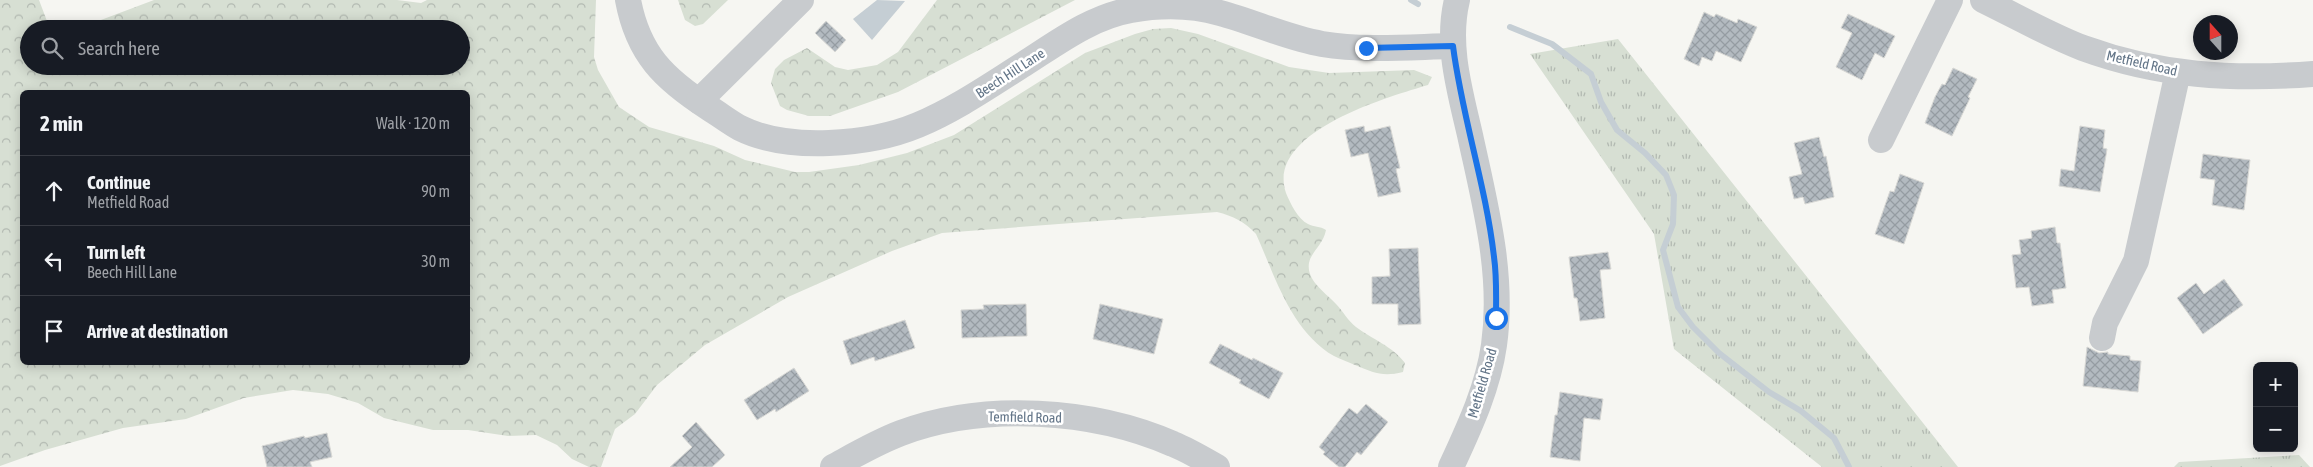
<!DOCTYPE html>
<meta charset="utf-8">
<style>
:root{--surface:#171b24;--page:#242831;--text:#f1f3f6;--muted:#9ea1a6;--line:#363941}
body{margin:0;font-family:"Asap Condensed",sans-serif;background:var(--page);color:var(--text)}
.controls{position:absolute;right:15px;bottom:15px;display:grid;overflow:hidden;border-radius:8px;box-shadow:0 2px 12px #0003}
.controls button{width:45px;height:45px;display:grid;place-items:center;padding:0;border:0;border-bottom:1px solid var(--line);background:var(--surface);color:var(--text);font:25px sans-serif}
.compass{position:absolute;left:2193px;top:15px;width:45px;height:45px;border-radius:50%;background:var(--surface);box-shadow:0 2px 12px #0003;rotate:339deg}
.stop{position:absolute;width:15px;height:15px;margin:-11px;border:4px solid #1a73e8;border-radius:50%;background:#fff}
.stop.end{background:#1a73e8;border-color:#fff;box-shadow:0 1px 5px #0008}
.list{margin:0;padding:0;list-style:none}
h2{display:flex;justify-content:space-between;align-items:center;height:65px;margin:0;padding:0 20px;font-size:21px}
h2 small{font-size:16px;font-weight:400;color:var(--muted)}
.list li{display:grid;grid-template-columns:32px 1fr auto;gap:15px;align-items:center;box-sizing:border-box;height:70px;padding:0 20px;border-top:1px solid var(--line)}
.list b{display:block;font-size:19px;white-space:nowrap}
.list p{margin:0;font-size:16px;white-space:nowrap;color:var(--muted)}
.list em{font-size:16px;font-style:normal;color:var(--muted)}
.icon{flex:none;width:28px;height:28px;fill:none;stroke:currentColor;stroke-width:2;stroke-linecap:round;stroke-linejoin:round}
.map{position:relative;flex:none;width:2313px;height:467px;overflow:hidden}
.search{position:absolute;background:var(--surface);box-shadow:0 2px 12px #0003;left:20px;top:20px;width:450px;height:55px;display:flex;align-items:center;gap:12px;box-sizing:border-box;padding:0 18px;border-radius:28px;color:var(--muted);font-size:19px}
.panel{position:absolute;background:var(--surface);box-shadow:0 2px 12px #0003;left:20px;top:90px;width:450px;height:275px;border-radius:8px}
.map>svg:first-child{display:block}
</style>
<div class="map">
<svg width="2313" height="467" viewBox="0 0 2313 467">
<defs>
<pattern id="grass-tufts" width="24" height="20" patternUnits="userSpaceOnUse" patternTransform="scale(1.25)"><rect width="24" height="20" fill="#d7dfd3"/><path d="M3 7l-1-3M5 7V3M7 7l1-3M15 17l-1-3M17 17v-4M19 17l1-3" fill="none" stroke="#b2b9b1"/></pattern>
<pattern id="forest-crowns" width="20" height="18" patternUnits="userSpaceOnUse" patternTransform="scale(1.25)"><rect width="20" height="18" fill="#d7dfd3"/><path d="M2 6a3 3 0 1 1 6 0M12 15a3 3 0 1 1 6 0" fill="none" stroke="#b2b9b1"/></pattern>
<pattern id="building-cross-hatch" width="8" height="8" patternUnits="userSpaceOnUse" patternTransform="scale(1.25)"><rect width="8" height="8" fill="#b3bac0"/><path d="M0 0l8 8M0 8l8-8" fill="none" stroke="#959ca2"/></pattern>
</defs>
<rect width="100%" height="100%" fill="#f6f6f2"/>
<!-- grass -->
<g fill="url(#grass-tufts)">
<path d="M1618,39L1958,467H1822L1674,349L1654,234L1530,54Z"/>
<path d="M2299,455L2310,467H2174L2179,462Z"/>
</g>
<!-- forest -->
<g fill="url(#forest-crowns)" fill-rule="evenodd">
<path d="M0,0H39L50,29H29V66H461V29H77L154,0H397L421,3L427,0H596L594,57L598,70L619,107L649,127L714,146L745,160L795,172H809L859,165L907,153L954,135L1085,53L1135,34L1153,29L1171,28L1198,34L1289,67L1329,73L1414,70L1432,77L1428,85C1388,97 1265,132 1286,193C1290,203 1298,219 1308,224C1314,227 1320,226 1326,230C1323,245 1311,252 1309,263C1306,281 1326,293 1336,304C1343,311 1348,321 1356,327C1373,340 1391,345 1405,363L1403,372C1383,377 1374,373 1355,365C1348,362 1340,359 1334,356C1291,331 1275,276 1256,234C1245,222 1233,216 1217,212L942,233L892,251L788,297L705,345L657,385L635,414L615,429L601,467H589L572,459L557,445L536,435L508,436L468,430H433L384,418L358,403L328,394L293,390L244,398L186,419L123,428L45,450L0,466ZM22,92H468V362H22Z"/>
<path d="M678,0H728L703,24L695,26L685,20Z"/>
<path d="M937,0H1075L898,92L830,116H809L787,110L780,106L771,83L775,69L784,60L807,48L835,67L848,70L877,65L898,52Z"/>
</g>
<!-- water -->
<path fill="#c5ced4" d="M877,0L905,1L872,40L853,19Z"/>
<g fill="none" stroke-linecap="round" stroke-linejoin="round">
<!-- stream -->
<g stroke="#c5ced4" stroke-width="6">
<path d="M1411,0L1418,4"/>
<path d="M1510,27L1552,44L1591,74L1601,102L1617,130L1645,153L1666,175L1674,195L1673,224L1663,250L1678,307L1693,327L1719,353L1769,392L1801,411L1834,438L1849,467"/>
</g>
</g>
<!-- building -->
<g fill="url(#building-cross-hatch)" stroke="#d8d8d5">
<path d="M1704,12L1714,17L1716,14L1737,23L1738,19L1757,27L1741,62L1716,51L1712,61L1702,57L1699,66L1684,59Z"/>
<path d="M1848,14L1895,36L1884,58L1875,53L1862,80L1836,67L1852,33L1841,28Z"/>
<path d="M826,21L846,40L835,52L815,33Z"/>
<path d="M1953,68L1977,79L1968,97L1970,98L1952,136L1925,123L1935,97L1942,84L1945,85Z"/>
<path d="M1364,126L1365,132L1390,126L1400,168L1396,169L1401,192L1378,197L1368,153L1351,157L1345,130Z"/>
<path d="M2080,126L2105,130L2103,148L2107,149L2100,192L2059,186L2061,169L2074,171Z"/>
<path d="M1819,137L1824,157L1826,156L1834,197L1805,204L1803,197L1794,199L1789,177L1802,174L1794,143Z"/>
<path d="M2203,154L2250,160L2244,210L2212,205L2215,180L2200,178Z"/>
<path d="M1900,174L1924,183L1904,244L1875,234L1890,191L1894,192Z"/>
<path d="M2055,227L2057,243H2060L2066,288L2052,290L2054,303L2032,306L2029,287L2016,288L2012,255L2021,254L2019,240L2032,238L2031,231Z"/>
<path d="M1418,248L1421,324L1398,325V304H1372V277L1390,276L1389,249Z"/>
<path d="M1608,252L1611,269L1600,270L1605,318L1580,321L1577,298H1574L1569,257Z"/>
<path d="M2224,279L2243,305L2203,334L2177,298L2196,283L2204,294Z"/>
<path d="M1026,304L1027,336L962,338L961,310L984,309L983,305Z"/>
<path d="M1100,304L1163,319L1154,354L1093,339Z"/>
<path d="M905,320L915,348L875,361L874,357L851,365L843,341Z"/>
<path d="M1220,344L1252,360L1253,358L1283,373L1269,399L1239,383L1241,380L1209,363Z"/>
<path d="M2087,347L2099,353L2108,352V354L2130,356V360L2141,361L2138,392L2083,386Z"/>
<path d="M794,368L809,391L776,412L775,409L757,420L744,400Z"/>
<path d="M1560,392L1603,399L1600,420L1584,418L1580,461L1550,457L1555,415H1557Z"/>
<path d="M1366,404L1388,422L1361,455L1357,452L1345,467H1339L1323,454L1325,452L1319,447L1349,408L1357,414Z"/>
<path d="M696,422L725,455L712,467H670L692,447L682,436Z"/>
<path d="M327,433L332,457L310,462L312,467H267L262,446L304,436L305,438Z"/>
</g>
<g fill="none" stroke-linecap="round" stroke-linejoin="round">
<!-- minor -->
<g stroke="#c8cbce" stroke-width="26">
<path d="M628,0C638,54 664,79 709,108C719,114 729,122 740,128C788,152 870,145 918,125C956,109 989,86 1024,64C1057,43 1091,17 1131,10C1159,5 1192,5 1220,13C1254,22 1287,38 1322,44C1365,51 1409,47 1453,46"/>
<path d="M1983,0C2016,16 2049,35 2083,48C2160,76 2232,80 2313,74"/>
<path d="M699,101L801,0"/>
<path d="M1881,140L1950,0"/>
<path d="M2102,338L2105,323L2136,261L2178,72"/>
<path d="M833,467C855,455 877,442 901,433C984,402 1093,409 1173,444C1188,450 1203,459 1217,467"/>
<path d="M1451,467C1469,428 1488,388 1494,345C1504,274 1485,204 1470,135C1460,91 1446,45 1457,0"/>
</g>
</g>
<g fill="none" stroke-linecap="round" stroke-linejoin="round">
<!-- route -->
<path stroke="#1a73e8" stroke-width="6" d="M1366,48L1453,46C1462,117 1486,186 1494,257C1497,278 1496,298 1496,318"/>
</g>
<g text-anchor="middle" stroke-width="5" stroke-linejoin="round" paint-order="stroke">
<!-- street labels -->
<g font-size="14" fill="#627487" stroke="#fff">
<text transform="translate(2142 63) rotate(13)" y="5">Metfield Road</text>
<text transform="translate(1010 73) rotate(-33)" y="5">Beech Hill Lane</text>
<text transform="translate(1482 383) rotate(-74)" y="5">Metfield Road</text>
<text transform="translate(1025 417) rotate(1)" y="5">Temfield Road</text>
</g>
</g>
</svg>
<div class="controls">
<button>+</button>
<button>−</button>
</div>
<svg class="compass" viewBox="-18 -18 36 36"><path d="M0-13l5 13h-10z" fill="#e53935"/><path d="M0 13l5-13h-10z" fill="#9ea1a6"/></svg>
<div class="stop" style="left:1496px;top:318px"></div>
<div class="stop end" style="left:1366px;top:48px"></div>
<div class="search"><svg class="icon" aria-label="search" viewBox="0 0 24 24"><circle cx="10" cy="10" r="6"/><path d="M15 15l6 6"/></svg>Search here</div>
<section class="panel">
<h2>2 min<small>Walk · 120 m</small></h2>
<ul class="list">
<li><svg class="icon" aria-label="ahead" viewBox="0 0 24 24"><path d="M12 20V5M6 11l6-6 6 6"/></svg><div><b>Continue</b><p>Metfield Road</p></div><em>90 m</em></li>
<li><svg class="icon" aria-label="left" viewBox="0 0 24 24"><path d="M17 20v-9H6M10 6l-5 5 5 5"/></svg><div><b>Turn left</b><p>Beech Hill Lane</p></div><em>30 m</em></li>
<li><svg class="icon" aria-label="arrive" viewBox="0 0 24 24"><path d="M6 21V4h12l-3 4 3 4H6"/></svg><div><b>Arrive at destination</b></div></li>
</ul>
</section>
</div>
